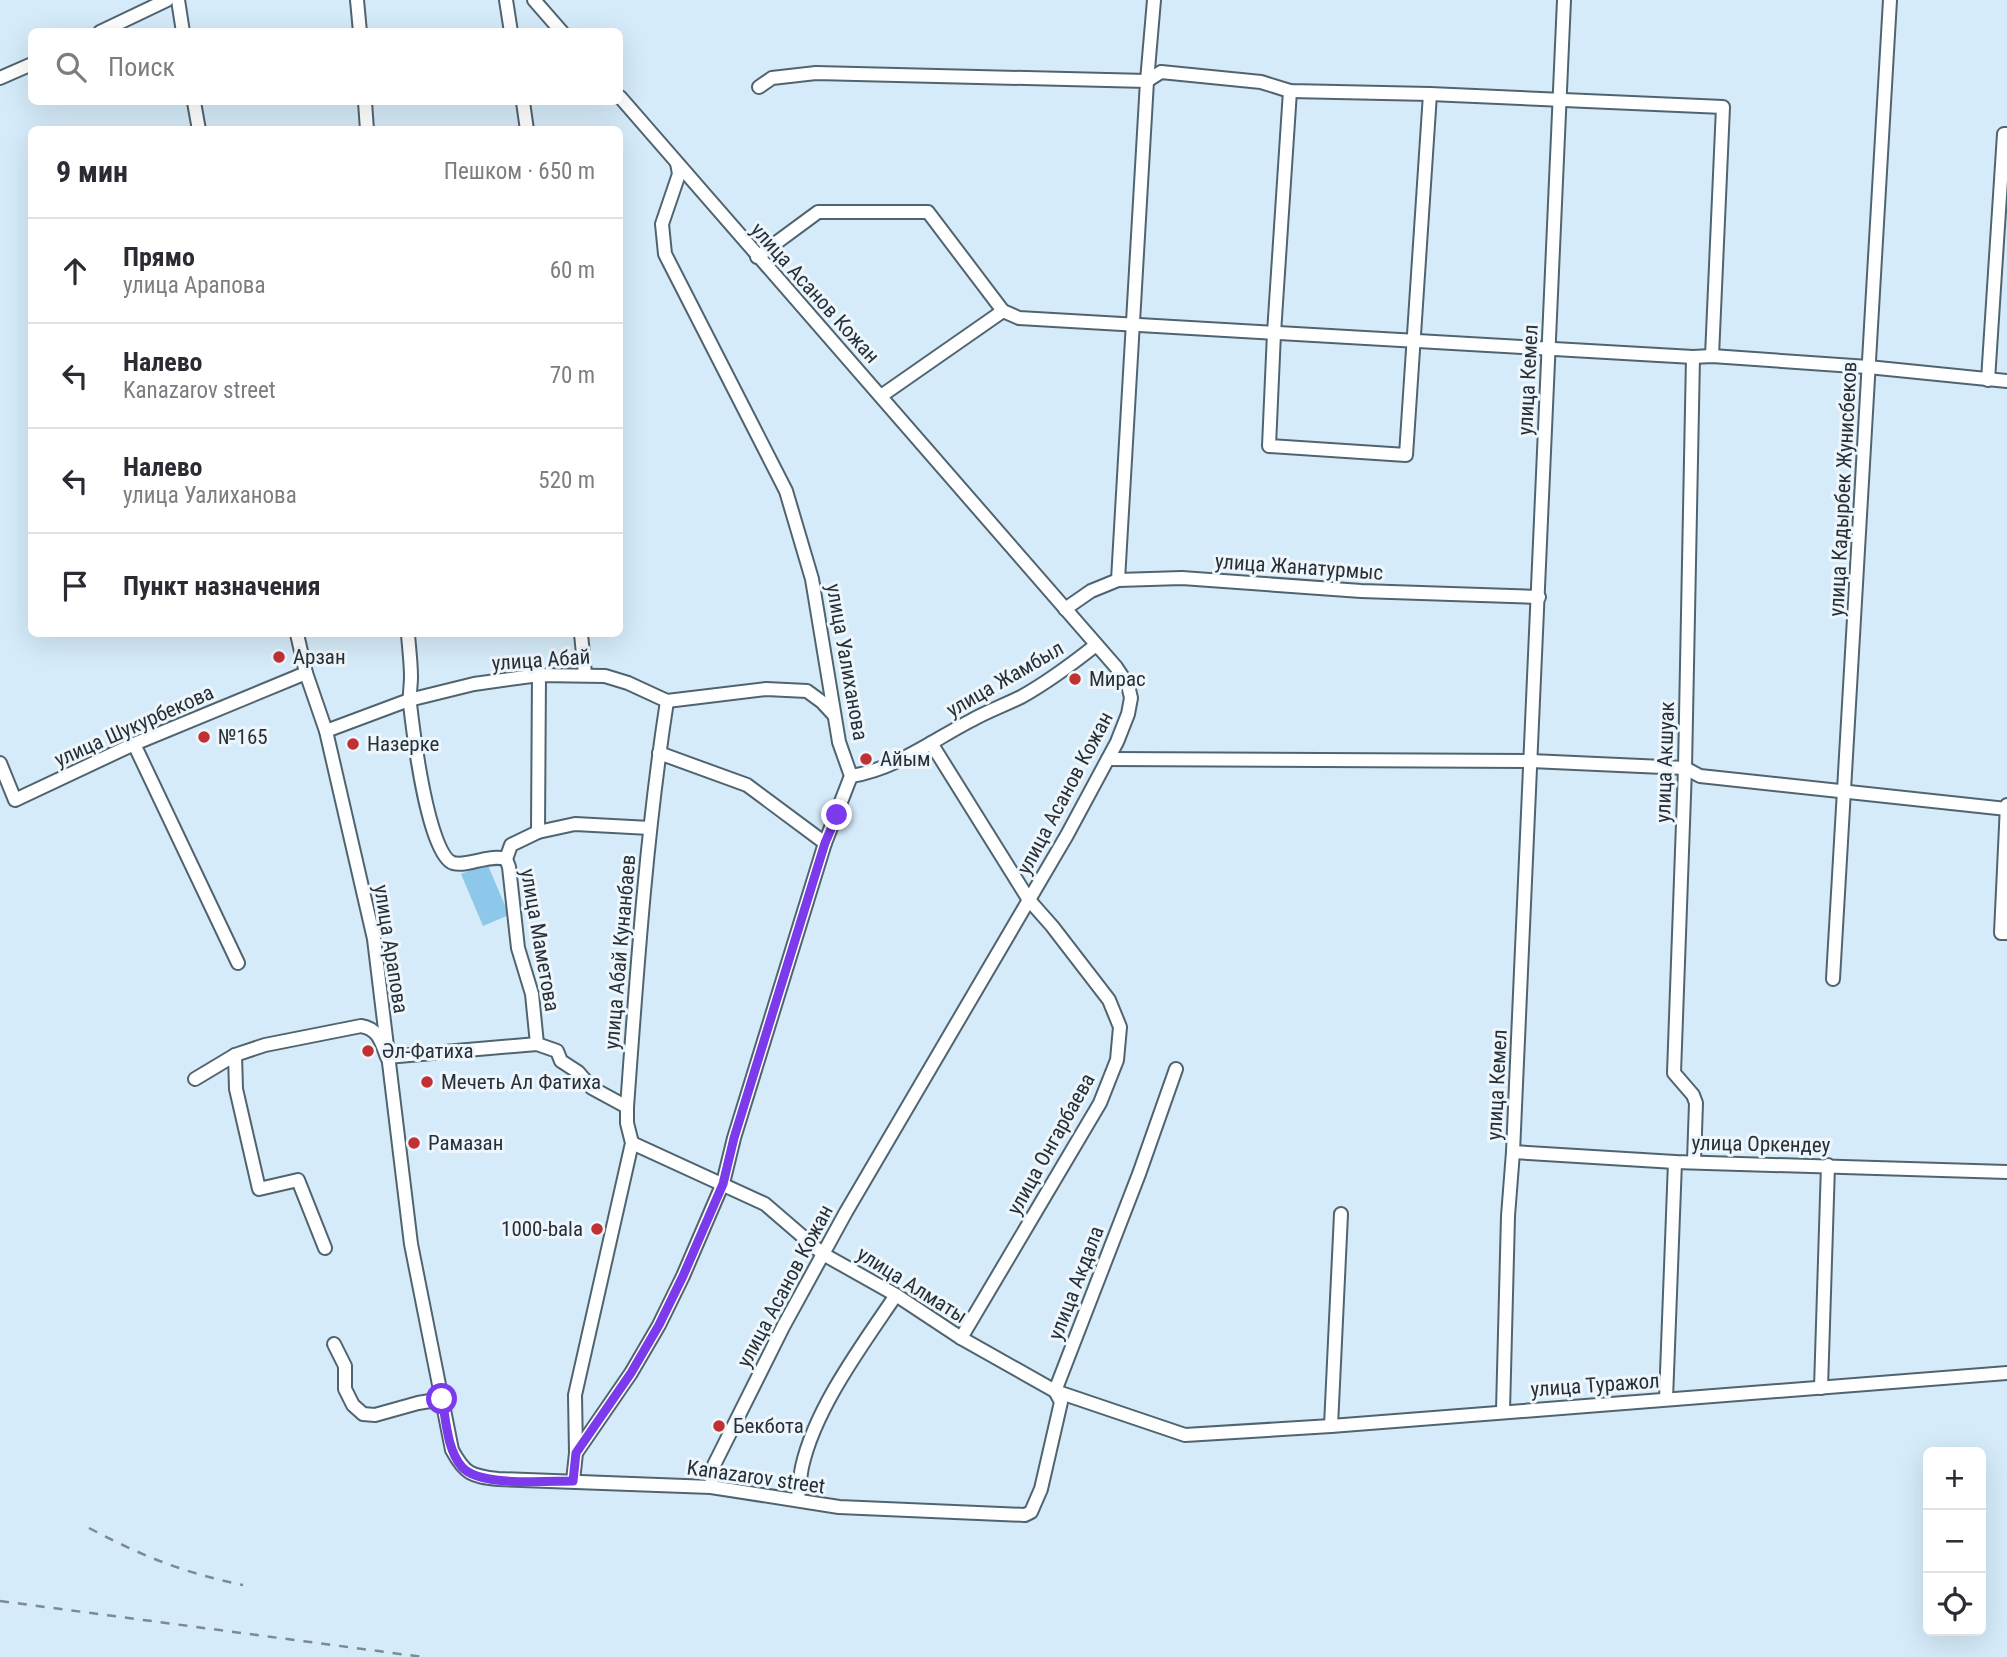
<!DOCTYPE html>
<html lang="ru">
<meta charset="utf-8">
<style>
:root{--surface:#fff;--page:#f7f7f7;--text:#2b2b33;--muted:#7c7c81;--line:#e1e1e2}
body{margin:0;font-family:"Roboto Condensed",sans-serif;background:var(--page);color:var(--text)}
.controls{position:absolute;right:21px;bottom:21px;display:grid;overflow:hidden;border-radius:10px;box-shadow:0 7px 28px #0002}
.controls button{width:63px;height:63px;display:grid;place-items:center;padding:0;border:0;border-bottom:2px solid var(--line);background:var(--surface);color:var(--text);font:35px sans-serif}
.stop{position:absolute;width:21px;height:21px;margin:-16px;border:5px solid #7c3aed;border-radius:50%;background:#fff}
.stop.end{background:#7c3aed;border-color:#fff;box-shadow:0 2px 7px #0008}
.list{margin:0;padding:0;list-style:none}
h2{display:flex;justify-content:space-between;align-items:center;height:91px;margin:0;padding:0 28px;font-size:30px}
h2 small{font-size:23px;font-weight:400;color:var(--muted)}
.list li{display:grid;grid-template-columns:46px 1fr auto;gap:21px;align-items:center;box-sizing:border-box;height:105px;padding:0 28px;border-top:2px solid var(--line)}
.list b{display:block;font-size:26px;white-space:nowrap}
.list p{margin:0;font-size:23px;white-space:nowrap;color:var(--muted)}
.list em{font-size:23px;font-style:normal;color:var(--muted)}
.icon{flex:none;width:38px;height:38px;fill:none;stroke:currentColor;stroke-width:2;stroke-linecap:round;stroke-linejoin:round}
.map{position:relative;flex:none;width:2007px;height:1657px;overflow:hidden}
.search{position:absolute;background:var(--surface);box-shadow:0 7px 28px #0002;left:28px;top:28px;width:595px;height:77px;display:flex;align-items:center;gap:18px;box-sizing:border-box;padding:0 24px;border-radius:10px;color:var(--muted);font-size:26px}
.panel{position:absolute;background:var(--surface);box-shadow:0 7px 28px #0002;left:28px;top:126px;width:595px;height:511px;border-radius:10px}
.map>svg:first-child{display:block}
</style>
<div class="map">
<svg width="2007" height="1657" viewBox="0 0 2007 1657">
<rect width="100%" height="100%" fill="#d5ebf9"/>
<!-- grass -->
<path fill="#8dc7e9" d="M487,863L509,915L483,926L461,874Z"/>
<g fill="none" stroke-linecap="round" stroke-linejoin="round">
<defs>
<g id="minor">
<path d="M178,0L183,32"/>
<path d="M357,0L360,32"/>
<path d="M506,0L511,32"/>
<path d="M534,0L562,32"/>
<path d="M100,32L167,0"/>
<path d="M0,78L32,64"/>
<path d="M759,87L772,78L816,73L1147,81L1161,72L1261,82L1290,91L1430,94L1723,107L1712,356"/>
<path d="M1290,91L1274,333L1269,446L1406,455L1430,94"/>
<path d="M620,97L1116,667L1128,685L1131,698L1128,714L1117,742L1067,835L846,1212L783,1327L714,1465L711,1487"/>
<path d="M194,102L199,130"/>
<path d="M365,102L367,130"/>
<path d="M523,102L527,130"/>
<path d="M757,257L818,212H928L1003,311"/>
<path d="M1693,357L1685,768L1674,1073L1693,1095L1696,1103L1694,1161"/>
<path d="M1988,380L2004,134H2007"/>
<path d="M881,396L1003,311L1019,318L1693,357L1712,356L1868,367L2007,381"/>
<path d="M1118,580L1147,81L1154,0"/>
<path d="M1065,609L1091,591L1118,580L1182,578L1361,591L1539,597"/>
<path d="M297,634L306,673L326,731L374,939L411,1244L452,1450C465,1474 471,1476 498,1479L711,1487L839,1507L1025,1515L1031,1512L1041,1489L1061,1402L1055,1391L1139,1174L1176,1069"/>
<path d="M408,634C409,648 411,663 411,677C411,686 409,695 410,704C413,730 428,855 453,863C468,867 487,854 506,859L509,867L518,948L532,994L537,1044"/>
<path d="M581,634L585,674"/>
<path d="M326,731L409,700L474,684L539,675L605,676L628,683L667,701L766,689L807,691L822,702L834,715"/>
<path d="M931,743L1029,900L1052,926L1109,1000L1120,1027L1117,1060L1100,1103L961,1338"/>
<path d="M134,744L238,963"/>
<path d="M659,753L747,785L825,843"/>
<path d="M1108,759L1531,761L1685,768L1700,776L2007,809"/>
<path d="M0,763L15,800L134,744L306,673"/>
<path d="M851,776C896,769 933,740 972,720C988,711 1005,705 1021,697C1048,682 1072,664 1096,645"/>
<path d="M2007,805L2001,933H2007"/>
<path d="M538,832L539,675"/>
<path d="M506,859L511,845L538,832L575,824L650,828"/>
<path d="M1833,979L1890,0"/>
<path d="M235,1055L236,1089L259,1189L298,1180L325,1248"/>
<path d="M195,1079L235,1055L265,1045L361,1026C379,1029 381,1042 387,1057L537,1044L557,1051L561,1061L578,1072L592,1088L627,1107"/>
<path d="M632,1143L765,1204L823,1254L896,1295L961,1338L1055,1391L1185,1435L1331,1426L2007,1373"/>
<path d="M1513,1152L1675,1162L2007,1172"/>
<path d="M334,1344L345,1366V1389L353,1405L363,1414L375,1415L418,1403L442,1399"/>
<path d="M1821,1388L1828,1165"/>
<path d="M1666,1399L1675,1162"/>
<path d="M1503,1411L1508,1216L1513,1152L1564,0"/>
<path d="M1331,1426L1341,1214"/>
<path d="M576,1453L575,1395L632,1143L627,1123V1107C637,971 646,836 667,701"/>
<path d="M573,1481L576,1453L631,1373L659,1325L683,1276L723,1183L734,1138L825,843L851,776L839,742L812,579L786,491L665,254L662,224L679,174L677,163"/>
<path d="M798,1499C799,1489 800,1477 802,1467C815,1408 863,1344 896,1295"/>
</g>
</defs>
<!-- minor casing -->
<use href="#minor" stroke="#50646f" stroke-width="16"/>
<!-- minor -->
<use href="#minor" stroke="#fff" stroke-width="12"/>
<!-- rail -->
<g stroke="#7b8a93" stroke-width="2.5" stroke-dasharray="9 9" stroke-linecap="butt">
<path d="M89,1528C142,1556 184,1573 243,1585"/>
<path d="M0,1601L423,1657"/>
</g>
</g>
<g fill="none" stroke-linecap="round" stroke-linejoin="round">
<!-- route -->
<path stroke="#7c3aed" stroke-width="9" d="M442,1399C446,1420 447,1450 462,1467C479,1487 547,1481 573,1481L576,1453L631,1373L659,1325L683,1276L723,1184L734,1138L825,843L837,815"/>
</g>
<!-- markers -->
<g fill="#c13134" stroke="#edf6fc" stroke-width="2.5">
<circle cx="279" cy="657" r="7"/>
<circle cx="1075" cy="679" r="7"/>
<circle cx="204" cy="737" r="7"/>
<circle cx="353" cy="744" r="7"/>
<circle cx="866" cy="759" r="7"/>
<circle cx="368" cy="1051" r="7"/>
<circle cx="427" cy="1082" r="7"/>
<circle cx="414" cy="1143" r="7"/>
<circle cx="597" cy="1229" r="7"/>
<circle cx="719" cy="1426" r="7"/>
</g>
<g text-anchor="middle" stroke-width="6" stroke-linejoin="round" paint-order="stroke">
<!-- street labels -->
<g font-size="21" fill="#283035" stroke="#edf6fc">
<text transform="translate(815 293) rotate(48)" y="7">улица Асанов Кожан</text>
<text transform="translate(1528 380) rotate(-87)" y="7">улица Кемел</text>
<text transform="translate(1843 489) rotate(-87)" y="7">улица Кадырбек Жунисбеков</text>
<text transform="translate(1299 567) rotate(4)" y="7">улица Жанатурмыс</text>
<text transform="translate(541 660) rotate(-4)" y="7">улица Абай</text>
<text transform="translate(847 662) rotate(80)" y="7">улица Уалиханова</text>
<text transform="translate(1005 679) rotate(-30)" y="7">улица Жамбыл</text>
<text transform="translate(134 726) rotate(-24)" y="7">улица Шукурбекова</text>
<text transform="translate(1665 762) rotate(-88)" y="7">улица Акшуак</text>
<text transform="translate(1065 793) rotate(-62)" y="7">улица Асанов Кожан</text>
<text transform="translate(540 940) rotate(80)" y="7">улица Маметова</text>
<text transform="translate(391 949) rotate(81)" y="7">улица Арапова</text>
<text transform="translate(620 952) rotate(-85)" y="7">улица Абай Кунанбаев</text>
<text transform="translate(1497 1085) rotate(-87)" y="7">улица Кемел</text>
<text transform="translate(1051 1144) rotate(-61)" y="7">улица Онгарбаева</text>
<text transform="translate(1761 1144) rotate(1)" y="7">улица Оркендеу</text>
<text transform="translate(1076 1283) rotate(-69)" y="7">улица Акдала</text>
<text transform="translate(912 1285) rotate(32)" y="7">улица Алматы</text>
<text transform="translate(785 1286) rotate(-62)" y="7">улица Асанов Кожан</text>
<text transform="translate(1595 1385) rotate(-4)" y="7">улица Туражол</text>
<text transform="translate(756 1477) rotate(8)" y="7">Kanazarov street</text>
</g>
<!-- poi labels -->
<g font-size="21" fill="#283035" stroke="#edf6fc" text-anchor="start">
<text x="293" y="664">Арзан</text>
<text x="1089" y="686">Мирас</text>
<text x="218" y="744">№165</text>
<text x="367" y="751">Назерке</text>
<text x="880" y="766">Айым</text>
<text x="382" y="1058">Әл-Фатиха</text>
<text x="441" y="1089">Мечеть Ал Фатиха</text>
<text x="428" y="1150">Рамазан</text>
<text x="583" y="1236" text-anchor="end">1000-bala</text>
<text x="733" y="1433">Бекбота</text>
</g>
</g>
</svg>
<div class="controls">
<button>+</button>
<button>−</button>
<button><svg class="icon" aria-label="locate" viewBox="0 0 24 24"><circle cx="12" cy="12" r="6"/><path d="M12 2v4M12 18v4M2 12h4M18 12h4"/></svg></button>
</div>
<div class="stop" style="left:442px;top:1399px"></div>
<div class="stop end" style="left:837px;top:815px"></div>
<div class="search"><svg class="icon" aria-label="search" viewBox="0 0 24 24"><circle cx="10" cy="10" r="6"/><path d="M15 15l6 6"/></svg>Поиск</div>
<section class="panel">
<h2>9 мин<small>Пешком · 650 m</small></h2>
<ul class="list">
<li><svg class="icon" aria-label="ahead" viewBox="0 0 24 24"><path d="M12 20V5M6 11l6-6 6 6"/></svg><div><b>Прямо</b><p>улица Арапова</p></div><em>60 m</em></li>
<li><svg class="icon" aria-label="left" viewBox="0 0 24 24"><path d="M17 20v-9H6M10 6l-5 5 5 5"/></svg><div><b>Налево</b><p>Kanazarov street</p></div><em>70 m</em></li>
<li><svg class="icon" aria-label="left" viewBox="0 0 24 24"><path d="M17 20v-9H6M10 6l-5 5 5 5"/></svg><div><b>Налево</b><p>улица Уалиханова</p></div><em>520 m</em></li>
<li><svg class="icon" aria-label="arrive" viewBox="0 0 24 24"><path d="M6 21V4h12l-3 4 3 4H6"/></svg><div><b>Пункт назначения</b></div></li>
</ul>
</section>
</div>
